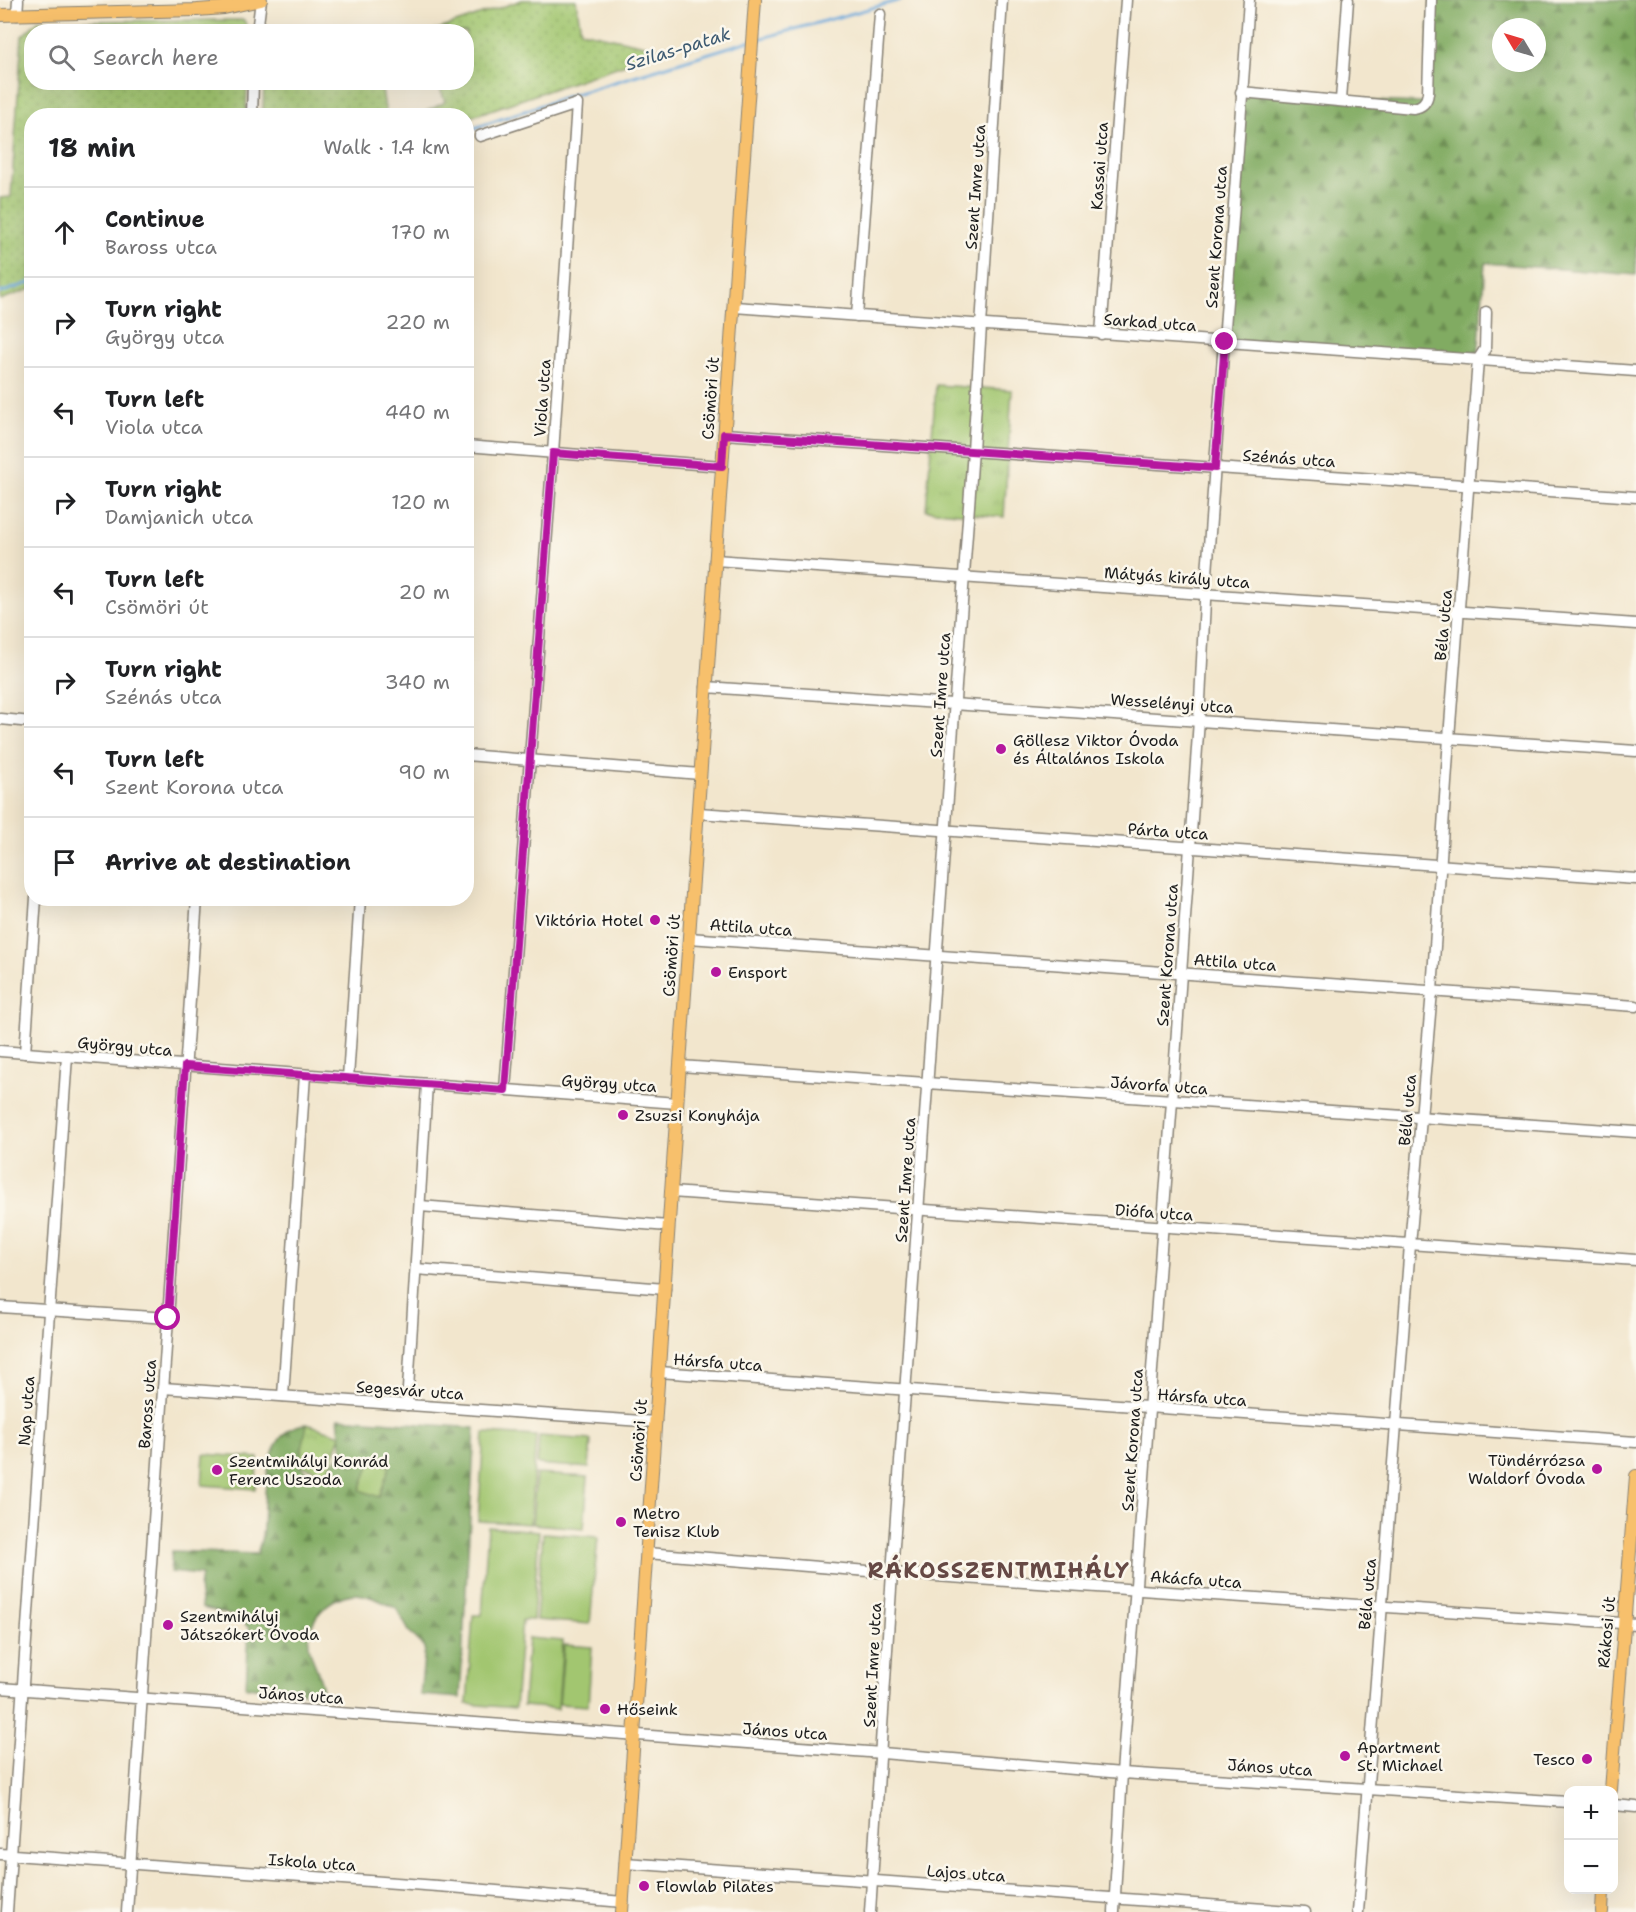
<!DOCTYPE html>
<meta charset="utf-8">
<style>
:root{--surface:#fff;--page:#f6f6f6;--text:#202124;--muted:#757577;--line:#e0e0e0}
body{margin:0;font-family:"Shantell Sans",sans-serif;background:var(--page);color:var(--text)}
.controls{position:absolute;right:18px;bottom:18px;display:grid;overflow:hidden;border-radius:12px;box-shadow:0 6px 24px #0002}
.controls button{width:54px;height:54px;display:grid;place-items:center;padding:0;border:0;border-bottom:2px solid var(--line);background:var(--surface);color:var(--text);font:30px sans-serif}
.compass{position:absolute;left:1492px;top:18px;width:54px;height:54px;border-radius:50%;background:var(--surface);box-shadow:0 6px 24px #0002;rotate:308deg}
.stop{position:absolute;width:18px;height:18px;margin:-14px;border:4px solid #b5179e;border-radius:50%;background:#fff}
.stop.end{background:#b5179e;border-color:#fff;box-shadow:0 2px 6px #0008}
.list{margin:0;padding:0;list-style:none}
h2{display:flex;justify-content:space-between;align-items:center;height:78px;margin:0;padding:0 24px;font-size:26px}
h2 small{font-size:20px;font-weight:400;color:var(--muted)}
.list li{display:grid;grid-template-columns:39px 1fr auto;gap:18px;align-items:center;box-sizing:border-box;height:90px;padding:0 24px;border-top:2px solid var(--line)}
.list b{display:block;font-size:22px;white-space:nowrap}
.list p{margin:0;font-size:20px;white-space:nowrap;color:var(--muted)}
.list em{font-size:20px;font-style:normal;color:var(--muted)}
.icon{flex:none;width:33px;height:33px;fill:none;stroke:currentColor;stroke-width:2;stroke-linecap:round;stroke-linejoin:round}
.map{position:relative;flex:none;width:1636px;height:1912px;overflow:hidden}
.search{position:absolute;background:var(--surface);box-shadow:0 6px 24px #0002;left:24px;top:24px;width:450px;height:66px;display:flex;align-items:center;gap:15px;box-sizing:border-box;padding:0 21px;border-radius:24px;color:var(--muted);font-size:22px}
.panel{position:absolute;background:var(--surface);box-shadow:0 6px 24px #0002;left:24px;top:108px;width:450px;height:798px;border-radius:24px}
.map>svg:first-child{display:block}
</style>
<div class="map">
<svg width="1636" height="1912" viewBox="0 0 1636 1912">
<defs>
<pattern id="grass-dots" width="8" height="8" patternUnits="userSpaceOnUse" patternTransform="scale(1.5)"><rect width="8" height="8" fill="#a2c670"/><path d="M2 2h.1M6 6h.1" fill="none" stroke="#8baa60" stroke-width="1.8" stroke-linecap="round"/></pattern>
<pattern id="forest-firs" width="22" height="20" patternUnits="userSpaceOnUse" patternTransform="scale(1.5)"><rect width="22" height="20" fill="#81ab62"/><path d="M5 1l3.5 6h-7zM16 11l3.5 6h-7z" fill="#698a50"/></pattern>
<pattern id="park-tufts" width="24" height="20" patternUnits="userSpaceOnUse" patternTransform="scale(1.5)"><rect width="24" height="20" fill="#a2c670"/><path d="M3 7l-1-3M5 7V3M7 7l1-3M15 17l-1-3M17 17v-4M19 17l1-3" fill="none" stroke="#8baa60"/></pattern>
</defs>
<rect width="100%" height="100%" fill="#fbf7ec"/>
<filter id="ink" filterUnits="userSpaceOnUse"><feTurbulence type="fractalNoise" baseFrequency=".0167" numOctaves="2"/><feDisplacementMap in="SourceGraphic" scale="12" xChannelSelector="R" yChannelSelector="G"/><feConvolveMatrix kernelMatrix="1 2 1 2 8 2 1 2 1" color-interpolation-filters="sRGB"/></filter>
<filter id="wash" filterUnits="userSpaceOnUse"><feTurbulence type="fractalNoise" baseFrequency=".008" numOctaves="4" result="noise"/><feDisplacementMap in="SourceGraphic" scale="24" xChannelSelector="R" yChannelSelector="G"/><feGaussianBlur stdDeviation="1.35" result="paint"/><feColorMatrix in="noise" values="0 0 0 0 0 0 0 0 0 0 0 0 0 0 0 0 0 1.4 0 .05"/><feComposite in="paint" operator="in"/></filter>
<g filter="url(#wash)">
<rect width="100%" height="100%" fill="#f2e6cd"/>
<!-- grass -->
<g fill="url(#grass-dots)" stroke="#5f7146" stroke-width="1.5">
<path d="M522,0H576L581,31L667,50L467,118L466,116L419,115L445,102L438,83L466,82V32L433,31Z"/>
<path d="M244,20L249,31L32,32V82L247,83L246,115L32,116L31,289L0,300V198L11,197L22,36L38,21Z"/>
<path d="M270,83H381L386,115H263L264,84Z"/>
</g>
<!-- forest -->
<g fill="url(#forest-firs)" stroke="#4e643f" stroke-width="1.5" fill-rule="evenodd">
<path d="M1431,0H1636V275L1485,263L1478,360L1225,342L1241,92L1341,100L1424,103ZM1501,27H1537V63H1501Z"/>
<path d="M338,1418L475,1428L460,1698L420,1695L425,1648L409,1631L396,1608C384,1603 366,1593 353,1594C328,1597 307,1620 309,1645C311,1662 323,1676 323,1694L246,1687L249,1628L238,1617L202,1608L199,1588L201,1575L170,1572L172,1551L257,1554C260,1545 263,1535 263,1526C265,1495 263,1426 307,1424C308,1438 300,1451 299,1465L310,1474L328,1473L342,1451Z"/>
</g>
<!-- park -->
<g fill="url(#park-tufts)" stroke="#5f7146" stroke-width="1.5">
<path d="M936,385L1012,390L1004,517L926,510Z"/>
<path d="M307,1424L341,1435L328,1473L299,1465Z"/>
</g>
<!-- pitch -->
<g fill="#a2c670" stroke="#5f7146" stroke-width="1.5">
<path d="M484,1433L536,1436L530,1524L478,1521Z"/>
<path d="M539,1436L591,1440L589,1468L537,1464Z"/>
<path d="M204,1454L258,1458L255,1489L202,1485Z"/>
<path d="M372,1459L390,1466L379,1497L360,1490Z"/>
<path d="M536,1474L588,1477L584,1528L532,1524Z"/>
<path d="M488,1527L539,1531L533,1620H522L515,1708L467,1704L473,1615H482Z"/>
<path d="M543,1533L598,1537L590,1624L536,1620Z"/>
<path d="M528,1638L563,1641L558,1709L523,1706Z"/>
<path d="M564,1645L592,1647L588,1706L559,1704Z"/>
</g>
<g fill="none" stroke-linecap="round" stroke-linejoin="round">
<!-- stream -->
<g stroke="#66a6d9" stroke-width="3">
<path d="M755,40L901,0"/>
<path d="M466,131L562,98L749,41"/>
<path d="M0,293L32,282"/>
</g>
</g>
</g>
<g filter="url(#ink)">
<g fill="none" stroke-linecap="round" stroke-linejoin="round">
<defs>
<g id="minor">
<path d="M17,15L18,0"/>
<path d="M257,32L261,0"/>
<path d="M1241,92L1413,108C1422,107 1427,102 1428,93L1431,0"/>
<path d="M1341,100L1348,0"/>
<path d="M252,116L253,82"/>
<path d="M480,136L577,104L553,453L505,1090"/>
<path d="M734,307L1636,371"/>
<path d="M857,316L880,14"/>
<path d="M1101,334L1126,0"/>
<path d="M724,434L1636,497"/>
<path d="M466,446L722,466"/>
<path d="M715,560L1636,624"/>
<path d="M706,687L1636,751"/>
<path d="M0,719L32,722"/>
<path d="M466,755L700,774"/>
<path d="M698,813L1636,879"/>
<path d="M689,938L1636,1006"/>
<path d="M0,1051L677,1103"/>
<path d="M25,1053L36,898"/>
<path d="M680,1066L1636,1132"/>
<path d="M348,1078L360,898"/>
<path d="M671,1192L1636,1260"/>
<path d="M420,1206L668,1226"/>
<path d="M416,1269L665,1289"/>
<path d="M0,1307L168,1318"/>
<path d="M659,1372L1636,1442"/>
<path d="M163,1388L656,1422"/>
<path d="M283,1396L305,1075"/>
<path d="M407,1405L427,1084"/>
<path d="M647,1553L892,1573L1636,1624"/>
<path d="M0,1688L882,1753L1122,1773L1568,1802"/>
<path d="M1614,1805L1636,1807"/>
<path d="M0,1854L451,1887L623,1902"/>
<path d="M625,1863L1305,1912"/>
<path d="M7,1912L67,1056"/>
<path d="M127,1912L197,898"/>
<path d="M870,1912L892,1573L973,450L1002,0"/>
<path d="M1114,1912L1122,1773L1172,1101L1199,720L1205,601L1249,0"/>
<path d="M1358,1912L1410,1245L1432,991L1449,738L1478,360L1485,349L1486,312"/>
</g>
<g id="major">
<path d="M0,15L197,10L224,8L261,0"/>
<path d="M1611,1790L1636,1476"/>
<path d="M622,1912L671,1192L755,0"/>
<path d="M1602,1912L1603,1890"/>
</g>
</defs>
<!-- minor casing -->
<use href="#minor" stroke="#878174" stroke-width="13"/>
<!-- major casing -->
<use href="#major" stroke="#878174" stroke-width="14"/>
<!-- minor -->
<use href="#minor" stroke="#fff" stroke-width="10"/>
<!-- major -->
<use href="#major" stroke="#f7c06c" stroke-width="12"/>
</g>
</g>
<g fill="none" stroke-linecap="round" stroke-linejoin="round" filter="url(#ink)">
<!-- route -->
<path stroke="#b5179e" stroke-width="8" d="M168,1318L185,1066L505,1090L553,453L722,466L724,434L1215,468L1225,342"/>
</g>
<!-- markers -->
<g fill="#b5179e" stroke="#fbf7ec" stroke-width="2">
<circle cx="1001" cy="749" r="6"/>
<circle cx="655" cy="920" r="6"/>
<circle cx="716" cy="972" r="6"/>
<circle cx="623" cy="1115" r="6"/>
<circle cx="1597" cy="1469" r="6"/>
<circle cx="217" cy="1470" r="6"/>
<circle cx="621" cy="1522" r="6"/>
<circle cx="168" cy="1625" r="6"/>
<circle cx="605" cy="1709" r="6"/>
<circle cx="1345" cy="1756" r="6"/>
<circle cx="1587" cy="1759" r="6"/>
<circle cx="644" cy="1886" r="6"/>
</g>
<g text-anchor="middle" stroke-width="5" stroke-linejoin="round" paint-order="stroke">
<!-- street labels -->
<g font-size="16" fill="#1c1c1c" stroke="#fbf7ec">
<text transform="translate(1099 166) rotate(-86)" y="6">Kassai utca</text>
<text transform="translate(975 187) rotate(-86)" y="6">Szent Imre utca</text>
<text transform="translate(1216 237) rotate(-86)" y="6">Szent Korona utca</text>
<text transform="translate(1150 322) rotate(4)" y="6">Sarkad utca</text>
<text transform="translate(542 398) rotate(-86)" y="6">Viola utca</text>
<text transform="translate(710 398) rotate(-86)" y="6">Csömöri út</text>
<text transform="translate(1289 458) rotate(4)" y="6">Szénás utca</text>
<text transform="translate(1177 577) rotate(4)" y="6">Mátyás király utca</text>
<text transform="translate(1443 625) rotate(-85)" y="6">Béla utca</text>
<text transform="translate(940 695) rotate(-86)" y="6">Szent Imre utca</text>
<text transform="translate(1172 703) rotate(4)" y="6">Wesselényi utca</text>
<text transform="translate(1168 831) rotate(4)" y="6">Párta utca</text>
<text transform="translate(751 927) rotate(4)" y="6">Attila utca</text>
<text transform="translate(671 955) rotate(-86)" y="6">Csömöri út</text>
<text transform="translate(1167 955) rotate(-86)" y="6">Szent Korona utca</text>
<text transform="translate(1235 962) rotate(4)" y="6">Attila utca</text>
<text transform="translate(125 1046) rotate(5)" y="6">György utca</text>
<text transform="translate(609 1083) rotate(4)" y="6">György utca</text>
<text transform="translate(1159 1085) rotate(4)" y="6">Jávorfa utca</text>
<text transform="translate(1407 1110) rotate(-85)" y="6">Béla utca</text>
<text transform="translate(905 1180) rotate(-86)" y="6">Szent Imre utca</text>
<text transform="translate(1154 1212) rotate(4)" y="6">Diófa utca</text>
<text transform="translate(718 1362) rotate(4)" y="6">Hársfa utca</text>
<text transform="translate(410 1390) rotate(4)" y="6">Segesvár utca</text>
<text transform="translate(1202 1397) rotate(4)" y="6">Hársfa utca</text>
<text transform="translate(147 1404) rotate(-86)" y="6">Baross utca</text>
<text transform="translate(26 1411) rotate(-86)" y="6">Nap utca</text>
<text transform="translate(638 1440) rotate(-86)" y="6">Csömöri út</text>
<text transform="translate(1132 1440) rotate(-86)" y="6">Szent Korona utca</text>
<text transform="translate(1196 1579) rotate(4)" y="6">Akácfa utca</text>
<text transform="translate(1367 1594) rotate(-85)" y="6">Béla utca</text>
<text transform="translate(1606 1632) rotate(-85)" y="6">Rákosi út</text>
<text transform="translate(872 1665) rotate(-87)" y="6">Szent Imre utca</text>
<text transform="translate(301 1695) rotate(4)" y="6">János utca</text>
<text transform="translate(785 1731) rotate(4)" y="6">János utca</text>
<text transform="translate(1270 1767) rotate(4)" y="6">János utca</text>
<text transform="translate(312 1862) rotate(4)" y="6">Iskola utca</text>
<text transform="translate(966 1873) rotate(4)" y="6">Lajos utca</text>
</g>
<!-- poi labels -->
<g font-size="16" fill="#1c1c1c" stroke="#fbf7ec" text-anchor="start">
<text x="1013" y="746">Göllesz Viktor Óvoda<tspan x="1013" dy="18">és Általános Iskola</tspan></text>
<text x="643" y="926" text-anchor="end">Viktória Hotel</text>
<text x="728" y="978">Ensport</text>
<text x="635" y="1121">Zsuzsi Konyhája</text>
<text x="1585" y="1466" text-anchor="end">Tündérrózsa<tspan x="1585" dy="18">Waldorf Óvoda</tspan></text>
<text x="229" y="1467">Szentmihályi Konrád<tspan x="229" dy="18">Ferenc Uszoda</tspan></text>
<text x="633" y="1519">Metro<tspan x="633" dy="18">Tenisz Klub</tspan></text>
<text x="180" y="1622">Szentmihályi<tspan x="180" dy="18">Játszókert Óvoda</tspan></text>
<text x="617" y="1715">Hőseink</text>
<text x="1357" y="1753">Apartment<tspan x="1357" dy="18">St. Michael</tspan></text>
<text x="1575" y="1765" text-anchor="end">Tesco</text>
<text x="656" y="1892">Flowlab Pilates</text>
</g>
<!-- water labels -->
<g font-size="18" font-style="italic" fill="#3d5a71" stroke="#fbf7ec">
<text transform="translate(678 49) rotate(-17)" y="6">Szilas-patak</text>
</g>
<!-- district labels -->
<g font-size="22" font-weight="bold" letter-spacing="1.5" fill="#664945" stroke="#fbf7ec">
<text x="999" y="1578">RÁKOSSZENTMIHÁLY</text>
</g>
</g>
</svg>
<div class="controls">
<button>+</button>
<button>−</button>
</div>
<svg class="compass" viewBox="-18 -18 36 36"><path d="M0-13l5 13h-10z" fill="#e53935"/><path d="M0 13l5-13h-10z" fill="#757577"/></svg>
<div class="stop" style="left:168px;top:1318px"></div>
<div class="stop end" style="left:1225px;top:342px"></div>
<div class="search"><svg class="icon" aria-label="search" viewBox="0 0 24 24"><circle cx="10" cy="10" r="6"/><path d="M15 15l6 6"/></svg>Search here</div>
<section class="panel">
<h2>18 min<small>Walk · 1.4 km</small></h2>
<ul class="list">
<li><svg class="icon" aria-label="ahead" viewBox="0 0 24 24"><path d="M12 20V5M6 11l6-6 6 6"/></svg><div><b>Continue</b><p>Baross utca</p></div><em>170 m</em></li>
<li><svg class="icon" aria-label="right" viewBox="0 0 24 24"><path d="M7 20v-9h11M14 6l5 5-5 5"/></svg><div><b>Turn right</b><p>György utca</p></div><em>220 m</em></li>
<li><svg class="icon" aria-label="left" viewBox="0 0 24 24"><path d="M17 20v-9H6M10 6l-5 5 5 5"/></svg><div><b>Turn left</b><p>Viola utca</p></div><em>440 m</em></li>
<li><svg class="icon" aria-label="right" viewBox="0 0 24 24"><path d="M7 20v-9h11M14 6l5 5-5 5"/></svg><div><b>Turn right</b><p>Damjanich utca</p></div><em>120 m</em></li>
<li><svg class="icon" aria-label="left" viewBox="0 0 24 24"><path d="M17 20v-9H6M10 6l-5 5 5 5"/></svg><div><b>Turn left</b><p>Csömöri út</p></div><em>20 m</em></li>
<li><svg class="icon" aria-label="right" viewBox="0 0 24 24"><path d="M7 20v-9h11M14 6l5 5-5 5"/></svg><div><b>Turn right</b><p>Szénás utca</p></div><em>340 m</em></li>
<li><svg class="icon" aria-label="left" viewBox="0 0 24 24"><path d="M17 20v-9H6M10 6l-5 5 5 5"/></svg><div><b>Turn left</b><p>Szent Korona utca</p></div><em>90 m</em></li>
<li><svg class="icon" aria-label="arrive" viewBox="0 0 24 24"><path d="M6 21V4h12l-3 4 3 4H6"/></svg><div><b>Arrive at destination</b></div></li>
</ul>
</section>
</div>
